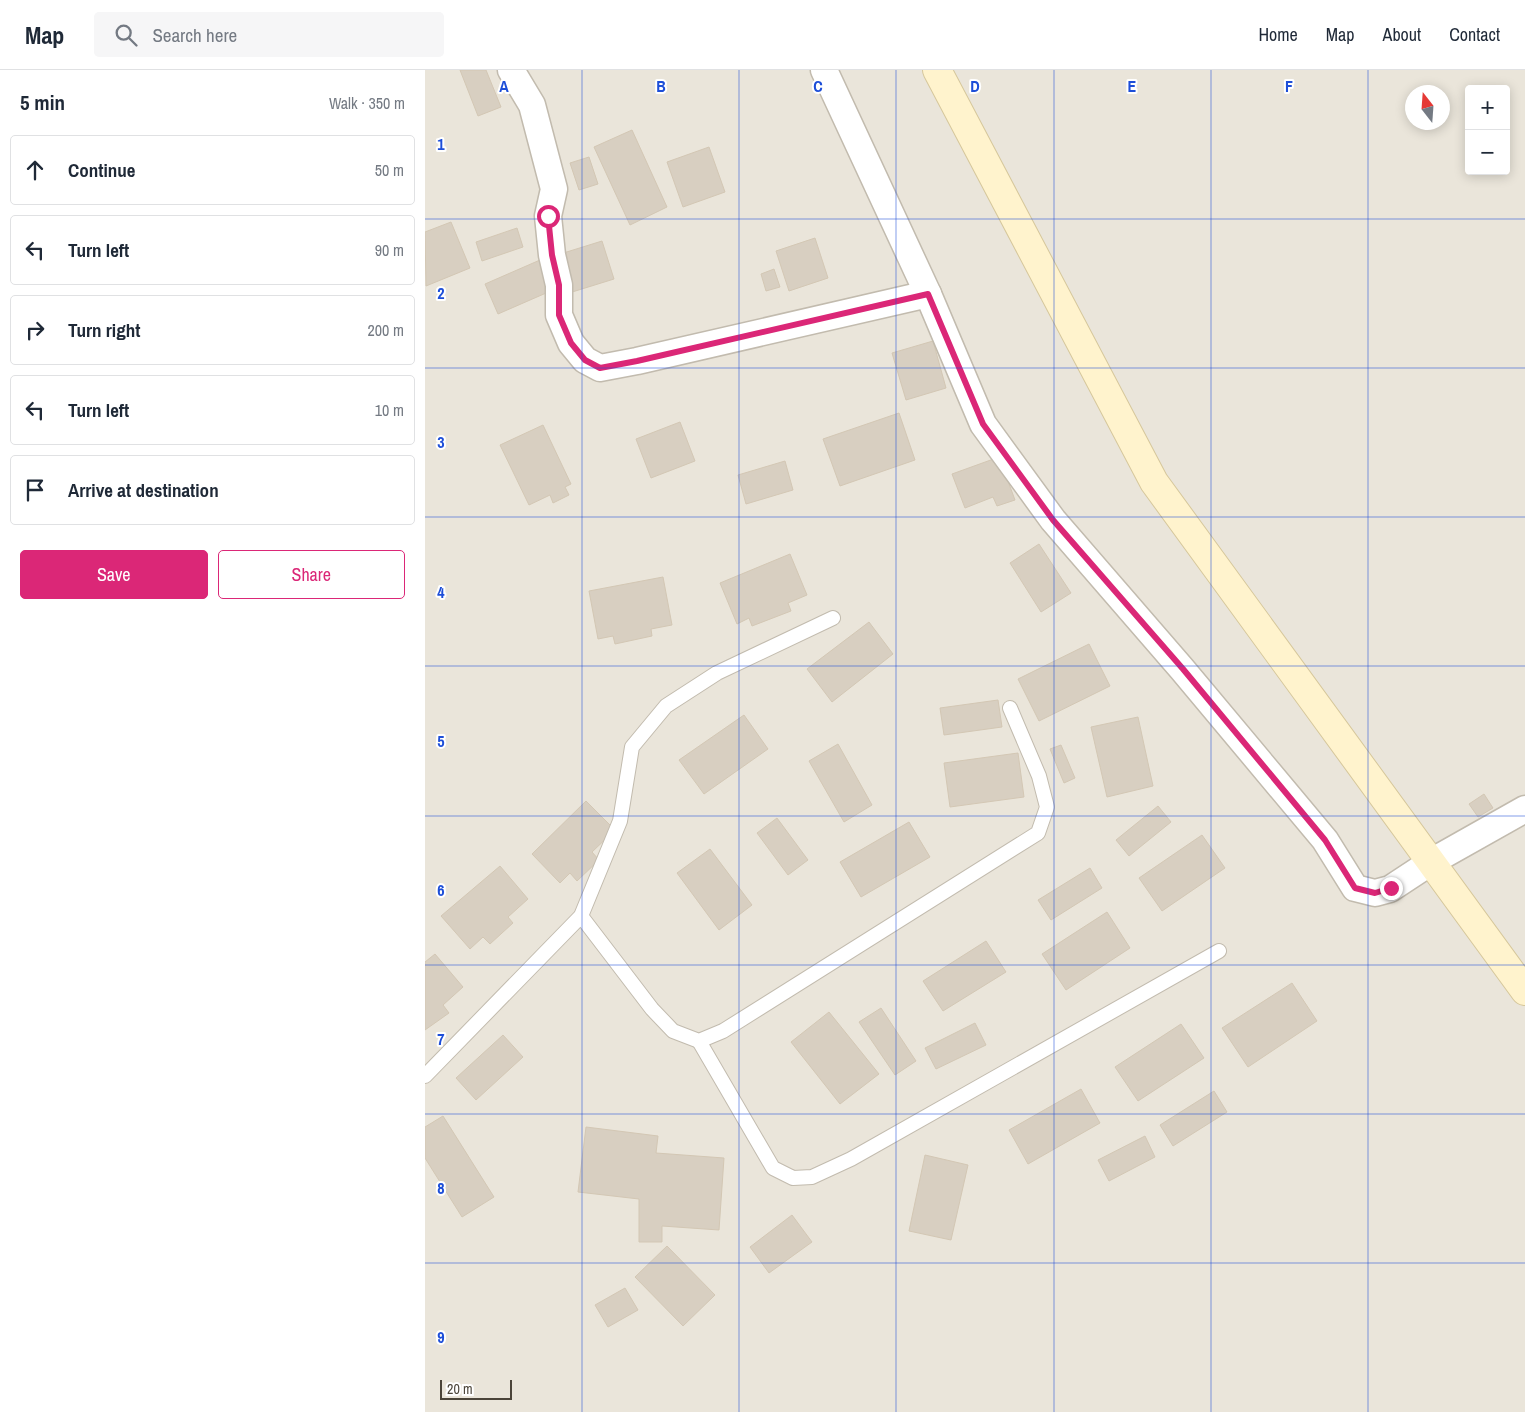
<!DOCTYPE html>
<meta charset="utf-8">
<style>
:root{--surface:#fff;--page:#f6f6f7;--text:#1f2937;--muted:#747a83;--line:#e0e1e3;--accent:#db2777}
body{margin:0;font-family:"Archivo Narrow",sans-serif;background:var(--page);color:var(--text)}
.controls{position:absolute;right:15px;top:15px;display:grid;overflow:hidden;border-radius:5px;box-shadow:0 2px 12px #0003}
.controls button{width:45px;height:45px;display:grid;place-items:center;padding:0;border:0;border-bottom:1px solid var(--line);background:var(--surface);color:var(--text);font:25px sans-serif}
.compass{position:absolute;left:980px;top:15px;width:45px;height:45px;border-radius:50%;background:var(--surface);box-shadow:0 2px 12px #0003;rotate:343deg}
.scale{position:absolute;left:15px;bottom:12px;width:72px;box-sizing:border-box;padding-left:5px;border:2px solid #4b4439;border-top:0;font-size:14px;line-height:18px;white-space:nowrap;color:#4b4439;-webkit-text-stroke:4px #fff;paint-order:stroke}
.stop{position:absolute;width:15px;height:15px;margin:-11px;border:4px solid #db2777;border-radius:50%;background:#fff}
.stop.end{background:#db2777;border-color:#fff;box-shadow:0 1px 5px #0008}
.list{margin:0;padding:0;list-style:none}
h2{display:flex;justify-content:space-between;align-items:center;height:65px;margin:0;padding:0 20px;font-size:21px}
h2 small{font-size:16px;font-weight:400;color:var(--muted)}
.list li{display:grid;grid-template-columns:32px 1fr auto;gap:15px;align-items:center;box-sizing:border-box;height:70px;margin:0 10px 10px;padding:0 10px;border:1px solid var(--line);border-radius:5px}
.list b{display:block;font-size:19px;white-space:nowrap}
.list em{font-size:16px;font-style:normal;color:var(--muted)}
.actions{display:flex;gap:10px;padding:15px 20px}
.actions a{flex:1;padding:11px 0;border:1px solid var(--accent);border-radius:5px;text-align:center;font-size:18px;color:var(--accent)}
.actions .main{background:var(--accent);color:#fff}
.icon{flex:none;width:28px;height:28px;fill:none;stroke:currentColor;stroke-width:2;stroke-linecap:round;stroke-linejoin:round}
.map{position:relative;flex:none;width:1100px;height:1342px;overflow:hidden}
header{display:flex;align-items:center;gap:30px;box-sizing:border-box;height:70px;padding:0 25px;background:var(--surface);border-bottom:1px solid var(--line)}
header strong{font-size:24px}
nav{display:flex;gap:28px;margin-inline-start:auto;font-size:18px}
.search{width:350px;height:45px;background:var(--page);display:flex;align-items:center;gap:12px;box-sizing:border-box;padding:0 18px;border-radius:5px;color:var(--muted);font-size:19px}
main{display:flex}
aside{flex:1;background:var(--surface)}
.map>svg:first-child{display:block}
</style>
<header>
<strong>Map</strong>
<div class="search"><svg class="icon" aria-label="search" viewBox="0 0 24 24"><circle cx="10" cy="10" r="6"/><path d="M15 15l6 6"/></svg>Search here</div>
<nav><a>Home</a><a>Map</a><a>About</a><a>Contact</a></nav>
</header>
<main>
<aside>
<h2>5 min<small>Walk · 350 m</small></h2>
<ul class="list">
<li><svg class="icon" aria-label="ahead" viewBox="0 0 24 24"><path d="M12 20V5M6 11l6-6 6 6"/></svg><div><b>Continue</b></div><em>50 m</em></li>
<li><svg class="icon" aria-label="left" viewBox="0 0 24 24"><path d="M17 20v-9H6M10 6l-5 5 5 5"/></svg><div><b>Turn left</b></div><em>90 m</em></li>
<li><svg class="icon" aria-label="right" viewBox="0 0 24 24"><path d="M7 20v-9h11M14 6l5 5-5 5"/></svg><div><b>Turn right</b></div><em>200 m</em></li>
<li><svg class="icon" aria-label="left" viewBox="0 0 24 24"><path d="M17 20v-9H6M10 6l-5 5 5 5"/></svg><div><b>Turn left</b></div><em>10 m</em></li>
<li><svg class="icon" aria-label="arrive" viewBox="0 0 24 24"><path d="M6 21V4h12l-3 4 3 4H6"/></svg><div><b>Arrive at destination</b></div></li>
</ul>
<div class="actions"><a class="main">Save</a><a>Share</a></div>
</aside>
<div class="map">
<svg width="1100" height="1342" viewBox="0 0 1100 1342">
<rect width="100%" height="100%" fill="#f6f3ec"/>
<!-- residential -->
<path fill="#eae5da" fill-rule="evenodd" d="M0,0H1100V1342H0ZM1044,19H1081V101H1044ZM988,22H1018V52H988Z"/>
<!-- building -->
<g fill="#d8cfc1" stroke="#d3c7b4">
<path d="M35,0H61L76,37L53,46Z"/>
<path d="M207,60L242,137L205,155L169,77Z"/>
<path d="M284,77L300,122L258,137L242,92Z"/>
<path d="M164,87L173,114L154,120L145,93Z"/>
<path d="M26,152L45,198L1,216L0,162Z"/>
<path d="M92,158L98,177L57,191L51,172Z"/>
<path d="M390,168L403,208L364,221L351,181Z"/>
<path d="M177,171L189,209L144,223L132,185Z"/>
<path d="M115,190L128,220L73,244L60,214Z"/>
<path d="M349,199L355,217L341,221L336,204Z"/>
<path d="M508,271L521,318L481,330L467,283Z"/>
<path d="M474,343L490,390L415,416L398,369Z"/>
<path d="M255,352L270,391L226,408L211,369Z"/>
<path d="M118,355L146,414L140,417L144,425L128,433L125,425L104,435L75,375Z"/>
<path d="M574,387L590,430L572,436L568,427L540,438L527,404Z"/>
<path d="M360,391L368,420L321,434L313,405Z"/>
<path d="M614,474L646,523L616,542L585,493Z"/>
<path d="M365,484L382,525L363,533L366,541L327,556L324,548L312,554L295,513Z"/>
<path d="M238,507L247,555L226,559L227,566L190,574L188,566L173,569L164,521Z"/>
<path d="M444,552L468,584L407,632L382,599Z"/>
<path d="M664,574L685,616L614,651L593,609Z"/>
<path d="M573,630L577,657L519,665L515,638Z"/>
<path d="M319,645L343,679L279,724L254,690Z"/>
<path d="M713,647L728,716L682,727L666,657Z"/>
<path d="M413,674L447,735L419,752L384,691Z"/>
<path d="M636,675L650,708L639,713L625,679Z"/>
<path d="M593,683L599,727L525,737L519,693Z"/>
<path d="M1059,724L1068,738L1053,747L1044,734Z"/>
<path d="M161,731L190,760L167,782L174,790L152,811L145,803L135,813L107,784Z"/>
<path d="M733,736L746,752L704,786L691,770Z"/>
<path d="M352,748L383,790L363,805L332,763Z"/>
<path d="M484,752L505,787L436,827L415,792Z"/>
<path d="M777,765L800,798L737,841L714,808Z"/>
<path d="M285,779L327,835L294,860L252,803Z"/>
<path d="M75,796L103,829L83,847L88,853L65,874L58,867L45,879L16,846Z"/>
<path d="M665,798L677,818L626,850L613,830Z"/>
<path d="M682,842L705,878L641,920L617,884Z"/>
<path d="M561,871L581,902L518,941L498,911Z"/>
<path d="M10,884L38,917L18,935L24,943L0,960V892Z"/>
<path d="M867,913L892,951L823,997L797,958Z"/>
<path d="M456,938L491,991L470,1005L434,952Z"/>
<path d="M404,942L454,1004L415,1034L366,972Z"/>
<path d="M550,953L561,975L511,999L500,978Z"/>
<path d="M756,954L779,988L713,1031L690,997Z"/>
<path d="M78,965L98,987L51,1030L31,1008Z"/>
<path d="M656,1019L675,1053L603,1094L584,1060Z"/>
<path d="M789,1021L802,1042L748,1076L735,1055Z"/>
<path d="M18,1046L69,1127L37,1147L0,1088V1057Z"/>
<path d="M161,1057L233,1066L231,1083L299,1088L294,1160L237,1156V1172H214V1129L153,1122Z"/>
<path d="M720,1066L730,1087L684,1111L673,1090Z"/>
<path d="M500,1085L543,1095L526,1170L484,1161Z"/>
<path d="M367,1145L387,1172L344,1203L325,1177Z"/>
<path d="M242,1176L290,1225L258,1256L210,1207Z"/>
<path d="M200,1218L213,1240L183,1257L170,1235Z"/>
</g>
<g fill="none" stroke-linecap="round" stroke-linejoin="round">
<defs>
<g id="service">
<path d="M156,846L227,939L248,961L274,971L298,961L613,763L622,737L614,706L585,638"/>
<path d="M274,971L348,1098L368,1108L387,1107L426,1089L794,881"/>
<path d="M0,1006L156,846L195,751L207,677L241,636L292,603L408,548"/>
</g>
<g id="minor">
<path d="M86,0L107,35L129,119L123,146L127,185L134,215V245L146,273L160,290L175,298L212,291L503,224"/>
<path d="M399,0L503,224L558,354L628,450L757,599L900,770L930,818L950,823L965,819L1006,792L1100,739"/>
</g>
<path id="secondary" d="M512,0L729,412L1100,921"/>
</defs>
<!-- service casing -->
<use href="#service" stroke="#c2bbae" stroke-width="16"/>
<!-- minor casing -->
<use href="#minor" stroke="#c2bbae" stroke-width="29"/>
<!-- secondary casing -->
<use href="#secondary" stroke="#d6c79b" stroke-width="30"/>
<!-- service -->
<use href="#service" stroke="#fff" stroke-width="14"/>
<!-- minor -->
<use href="#minor" stroke="#fff" stroke-width="26"/>
<!-- secondary -->
<use href="#secondary" stroke="#fff3cd" stroke-width="28"/>
</g>
<g fill="none" stroke-linecap="round" stroke-linejoin="round">
<!-- route -->
<path stroke="#db2777" stroke-width="6" d="M123,146L127,185L134,215V245L146,273L160,290L175,298L212,291L503,224L558,354L628,450L758,599L900,770L930,818L950,823L966,818"/>
</g>
<!-- grid -->
<path fill="none" stroke="#1d4ed8" stroke-width="1" stroke-opacity="0.55" d="M157,0V1342M314,0V1342M471,0V1342M629,0V1342M786,0V1342M943,0V1342M0,149H1100M0,298H1100M0,447H1100M0,596H1100M0,746H1100M0,895H1100M0,1044H1100M0,1193H1100"/>
<g font-size="16" text-anchor="middle" font-weight="bold" fill="#1d4ed8" stroke="#fff" stroke-width="4" stroke-linejoin="round" paint-order="stroke">
<text x="79" y="22">A</text>
<text x="236" y="22">B</text>
<text x="393" y="22">C</text>
<text x="550" y="22">D</text>
<text x="707" y="22">E</text>
<text x="864" y="22">F</text>
<text x="16" y="80">1</text>
<text x="16" y="229">2</text>
<text x="16" y="378">3</text>
<text x="16" y="528">4</text>
<text x="16" y="677">5</text>
<text x="16" y="826">6</text>
<text x="16" y="975">7</text>
<text x="16" y="1124">8</text>
<text x="16" y="1273">9</text>
</g>
</svg>
<div class="controls">
<button>+</button>
<button>−</button>
</div>
<svg class="compass" viewBox="-18 -18 36 36"><path d="M0-13l5 13h-10z" fill="#e53935"/><path d="M0 13l5-13h-10z" fill="#747a83"/></svg>
<div class="scale">20 m</div>
<div class="stop" style="left:123px;top:146px"></div>
<div class="stop end" style="left:966px;top:818px"></div>
</div>
</main>
